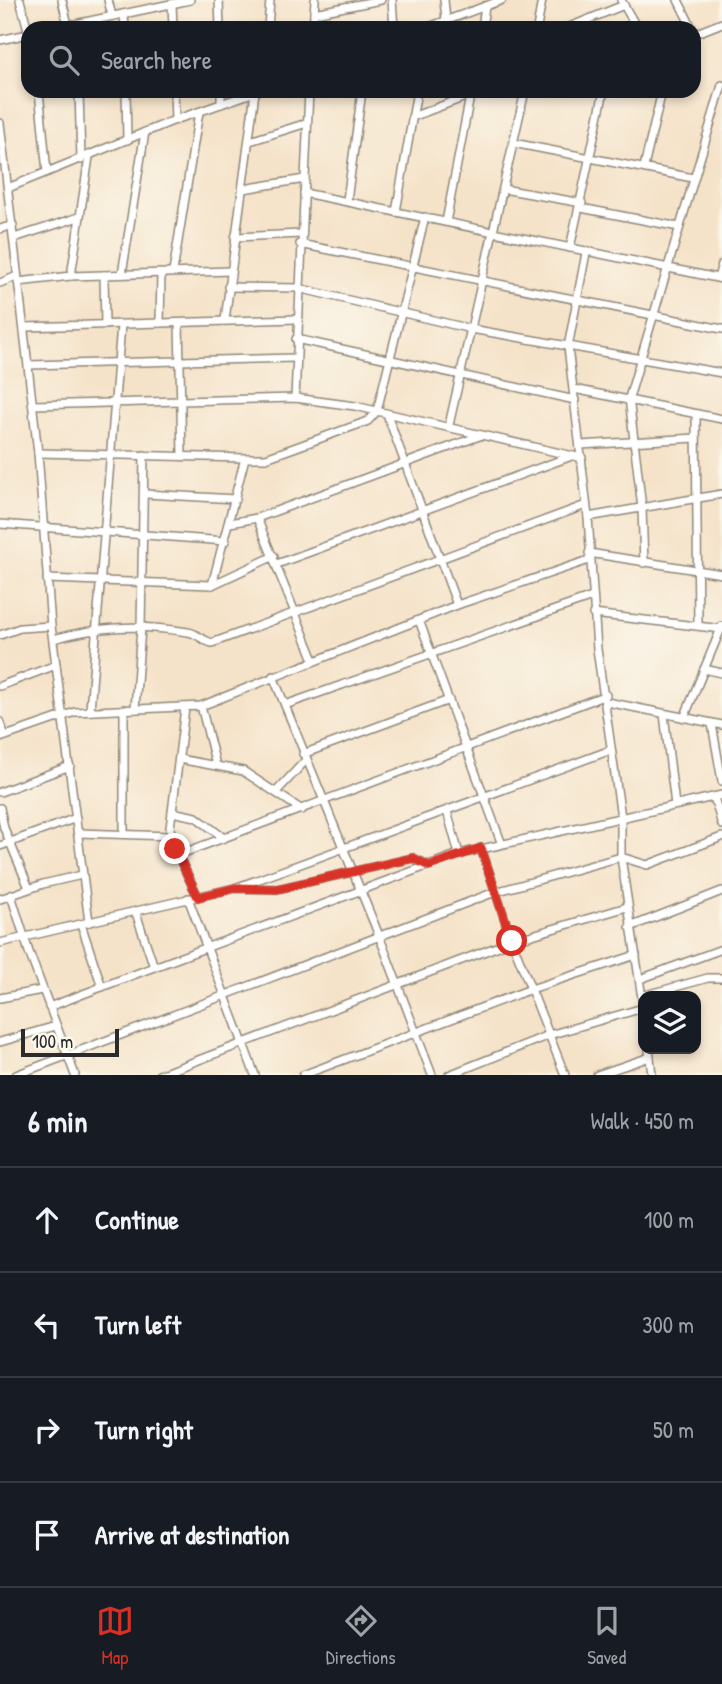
<!DOCTYPE html>
<meta charset="utf-8">
<style>
:root{--surface:#171b24;--page:#242831;--text:#f1f3f6;--muted:#9ea1a6;--line:#363941;--accent:#d93025}
body{margin:0;font-family:"Patrick Hand",sans-serif;background:var(--page);color:var(--text)}
.controls{position:absolute;right:21px;bottom:21px;display:grid;overflow:hidden;border-radius:14px;box-shadow:0 4px 10px #0003}
.controls button{width:63px;height:63px;display:grid;place-items:center;padding:0;border:0;border-bottom:2px solid var(--line);background:var(--surface);color:var(--text);font:35px sans-serif}
.scale{position:absolute;left:21px;bottom:18px;width:98px;box-sizing:border-box;padding-left:7px;border:4px solid #2b2b2b;border-top:0;font-size:19px;line-height:24px;white-space:nowrap;color:#2b2b2b;-webkit-text-stroke:5px #fbf7ec;paint-order:stroke}
.stop{position:absolute;width:21px;height:21px;margin:-16px;border:5px solid #d93025;border-radius:50%;background:#fff}
.stop.end{background:#d93025;border-color:#fff;box-shadow:0 2px 7px #0008}
.list{margin:0;padding:0;list-style:none}
h2{display:flex;justify-content:space-between;align-items:center;height:91px;margin:0;padding:0 28px;font-size:30px}
h2 small{font-size:23px;font-weight:400;color:var(--muted)}
.list li{display:grid;grid-template-columns:46px 1fr auto;gap:21px;align-items:center;box-sizing:border-box;height:105px;padding:0 28px;border-top:2px solid var(--line)}
.list b{display:block;font-size:26px;white-space:nowrap}
.list em{font-size:23px;font-style:normal;color:var(--muted)}
.icon{flex:none;width:38px;height:38px;fill:none;stroke:currentColor;stroke-width:2;stroke-linecap:round;stroke-linejoin:round}
.map{position:relative;flex:none;width:722px;height:1075px;overflow:hidden}
.search{position:absolute;background:var(--surface);box-shadow:0 4px 10px #0003;left:21px;right:21px;top:21px;height:77px;display:flex;align-items:center;gap:18px;box-sizing:border-box;padding:0 24px;border-radius:21px;color:var(--muted);font-size:26px}
.sheet{height:511px;background:var(--surface)}
nav{display:flex;justify-content:space-around;align-items:center;box-sizing:border-box;height:98px;border-top:2px solid var(--line);background:var(--surface);font-size:19px;color:var(--muted)}
nav a{display:grid;justify-items:center;gap:4px}
nav .on{color:var(--accent)}
.map>svg:first-child{display:block}
</style>
<div class="map">
<svg width="722" height="1075" viewBox="0 0 722 1075">
<rect width="100%" height="100%" fill="#fbf7ec"/>
<filter id="ink" filterUnits="userSpaceOnUse"><feTurbulence type="fractalNoise" baseFrequency=".0143" numOctaves="2"/><feDisplacementMap in="SourceGraphic" scale="14" xChannelSelector="R" yChannelSelector="G"/><feConvolveMatrix kernelMatrix="1 2 1 2 8 2 1 2 1" color-interpolation-filters="sRGB"/></filter>
<filter id="wash" filterUnits="userSpaceOnUse"><feTurbulence type="fractalNoise" baseFrequency=".00686" numOctaves="4" result="noise"/><feDisplacementMap in="SourceGraphic" scale="28" xChannelSelector="R" yChannelSelector="G"/><feGaussianBlur stdDeviation="1.57" result="paint"/><feColorMatrix in="noise" values="0 0 0 0 0 0 0 0 0 0 0 0 0 0 0 0 0 1.4 0 .05"/><feComposite in="paint" operator="in"/></filter>
<g filter="url(#wash)">
<rect width="100%" height="100%" fill="#f5e3c9"/>
</g>
<g filter="url(#ink)">
<g fill="none" stroke-linecap="round" stroke-linejoin="round">
<defs>
<g id="minor">
<path d="M20,0L28,30"/>
<path d="M62,0L68,25"/>
<path d="M108,0L112,16"/>
<path d="M219,0L220,28"/>
<path d="M392,0L394,28"/>
<path d="M444,0L446,20"/>
<path d="M621,0L637,28"/>
<path d="M678,0L692,28"/>
<path d="M172,4L173,28"/>
<path d="M314,13L381,0"/>
<path d="M124,14L125,28"/>
<path d="M56,28L190,0"/>
<path d="M268,28L270,0"/>
<path d="M313,28L315,0"/>
<path d="M426,28L502,0"/>
<path d="M482,28L485,6"/>
<path d="M537,28L542,0"/>
<path d="M567,28L624,5"/>
<path d="M694,34L722,23"/>
<path d="M0,40L28,34"/>
<path d="M39,91L47,172"/>
<path d="M79,91L81,160"/>
<path d="M126,91L127,140"/>
<path d="M174,91L175,120"/>
<path d="M221,91V104"/>
<path d="M412,117L481,91"/>
<path d="M0,123L38,453L51,626L89,922L0,943"/>
<path d="M250,141L307,123"/>
<path d="M513,143L693,178"/>
<path d="M644,167L662,91"/>
<path d="M8,188L175,120L258,91"/>
<path d="M243,189L305,179"/>
<path d="M503,189L582,203"/>
<path d="M304,193L722,279"/>
<path d="M347,200L362,91"/>
<path d="M581,208L679,227"/>
<path d="M396,212L417,91"/>
<path d="M446,222L471,91"/>
<path d="M0,229L13,225"/>
<path d="M235,237L301,234"/>
<path d="M14,238L79,217"/>
<path d="M300,244L722,329"/>
<path d="M570,248L604,91"/>
<path d="M586,253L568,347L588,517L597,649L621,817V857L643,1005"/>
<path d="M173,272L199,112"/>
<path d="M122,274L145,132"/>
<path d="M104,275L105,325"/>
<path d="M71,276L89,157"/>
<path d="M718,278L722,264"/>
<path d="M18,282L71,276L231,271"/>
<path d="M0,283L17,276"/>
<path d="M228,287L298,288L471,329L722,373"/>
<path d="M225,320L255,92"/>
<path d="M160,323L161,274"/>
<path d="M179,323L182,456"/>
<path d="M24,327L297,319"/>
<path d="M296,339L575,400"/>
<path d="M29,365L295,358"/>
<path d="M574,389L722,419"/>
<path d="M295,398L309,91"/>
<path d="M33,405L295,398L355,406L582,458"/>
<path d="M387,414L457,605"/>
<path d="M696,414L698,625"/>
<path d="M449,425L525,91"/>
<path d="M580,445L696,438"/>
<path d="M38,453L245,458"/>
<path d="M145,494L236,499"/>
<path d="M588,517L722,494"/>
<path d="M257,518L482,435"/>
<path d="M230,523L257,518L314,660"/>
<path d="M0,524L225,541"/>
<path d="M589,553L722,574"/>
<path d="M644,563L642,508L629,398L722,85"/>
<path d="M277,564L569,457"/>
<path d="M47,579L212,585L274,556"/>
<path d="M212,585L245,458H266L368,421L377,411L425,217"/>
<path d="M593,614L722,629"/>
<path d="M419,620L501,842"/>
<path d="M0,635L20,628L51,626"/>
<path d="M53,639C101,626 138,624 188,632C197,633 203,641 212,643L586,505"/>
<path d="M704,669L722,673"/>
<path d="M273,676L380,938L432,1075"/>
<path d="M0,686L56,665"/>
<path d="M607,702L722,725"/>
<path d="M285,705L592,597"/>
<path d="M201,706L216,765"/>
<path d="M185,708L170,828L175,849L198,897"/>
<path d="M124,709V834"/>
<path d="M135,709L141,628L144,455"/>
<path d="M90,710L121,325"/>
<path d="M664,714L675,805"/>
<path d="M684,718L722,626"/>
<path d="M0,722L5,736"/>
<path d="M712,724L722,781"/>
<path d="M0,738L75,712L201,706L457,605L589,560"/>
<path d="M303,754L449,700"/>
<path d="M179,759L243,771L302,810"/>
<path d="M0,792L70,766"/>
<path d="M276,792L306,760"/>
<path d="M714,797L722,825"/>
<path d="M0,808L4,828L29,888"/>
<path d="M447,811L459,854"/>
<path d="M172,812L196,817L224,838"/>
<path d="M78,833L171,836"/>
<path d="M0,846L76,818"/>
<path d="M481,848L512,941L565,1075"/>
<path d="M178,855L606,695"/>
<path d="M235,888L611,750"/>
<path d="M11,895L29,952L75,1075"/>
<path d="M188,898L255,1075"/>
<path d="M0,899L43,884L82,875"/>
<path d="M136,913L154,967L459,854L722,795"/>
<path d="M89,922L235,888L277,889L413,858L428,865"/>
<path d="M81,924L102,987"/>
<path d="M630,927L722,891"/>
<path d="M640,979L722,949"/>
<path d="M642,996L708,978H722"/>
<path d="M0,998L42,990"/>
<path d="M49,1007L154,967"/>
<path d="M0,1042L56,1026"/>
<path d="M649,1049L652,1075"/>
<path d="M16,1075L495,892L621,857L647,865L722,837"/>
<path d="M159,1075L512,941L627,907"/>
<path d="M303,1075L531,989L636,955"/>
<path d="M449,1075L549,1035L643,1008"/>
<path d="M597,1075L650,1057"/>
</g>
</defs>
<!-- minor casing -->
<use href="#minor" stroke="#90877a" stroke-width="10"/>
<!-- minor -->
<use href="#minor" stroke="#fff" stroke-width="7"/>
</g>
</g>
<g fill="none" stroke-linecap="round" stroke-linejoin="round" filter="url(#ink)">
<!-- route -->
<path stroke="#d93025" stroke-width="9" d="M175,849L198,897L235,888L277,889L413,858L429,866L481,848L512,941"/>
</g>
</svg>
<div class="controls">
<button><svg class="icon" aria-label="layers" viewBox="0 0 24 24"><path d="M12 4l9 5-9 5-9-5zM3 14l9 5 9-5"/></svg></button>
</div>
<div class="scale">100 m</div>
<div class="stop" style="left:512px;top:941px"></div>
<div class="stop end" style="left:175px;top:849px"></div>
<div class="search"><svg class="icon" aria-label="search" viewBox="0 0 24 24"><circle cx="10" cy="10" r="6"/><path d="M15 15l6 6"/></svg>Search here</div>
</div>
<section class="sheet">
<h2>6 min<small>Walk · 450 m</small></h2>
<ul class="list">
<li><svg class="icon" aria-label="ahead" viewBox="0 0 24 24"><path d="M12 20V5M6 11l6-6 6 6"/></svg><div><b>Continue</b></div><em>100 m</em></li>
<li><svg class="icon" aria-label="left" viewBox="0 0 24 24"><path d="M17 20v-9H6M10 6l-5 5 5 5"/></svg><div><b>Turn left</b></div><em>300 m</em></li>
<li><svg class="icon" aria-label="right" viewBox="0 0 24 24"><path d="M7 20v-9h11M14 6l5 5-5 5"/></svg><div><b>Turn right</b></div><em>50 m</em></li>
<li><svg class="icon" aria-label="arrive" viewBox="0 0 24 24"><path d="M6 21V4h12l-3 4 3 4H6"/></svg><div><b>Arrive at destination</b></div></li>
</ul>
</section>
<nav>
<a class="on"><svg class="icon" aria-label="map" viewBox="0 0 24 24"><path d="M3 6l6-2 6 2 6-2v14l-6 2-6-2-6 2zM9 4v14M15 6v14"/></svg>Map</a>
<a><svg class="icon" aria-label="directions" viewBox="0 0 24 24"><path d="M12 3l9 9-9 9-9-9zM9 14v-3h6M13 9l2 2-2 2"/></svg>Directions</a>
<a><svg class="icon" aria-label="saved" viewBox="0 0 24 24"><path d="M7 4h10v16l-5-4-5 4z"/></svg>Saved</a>
</nav>
